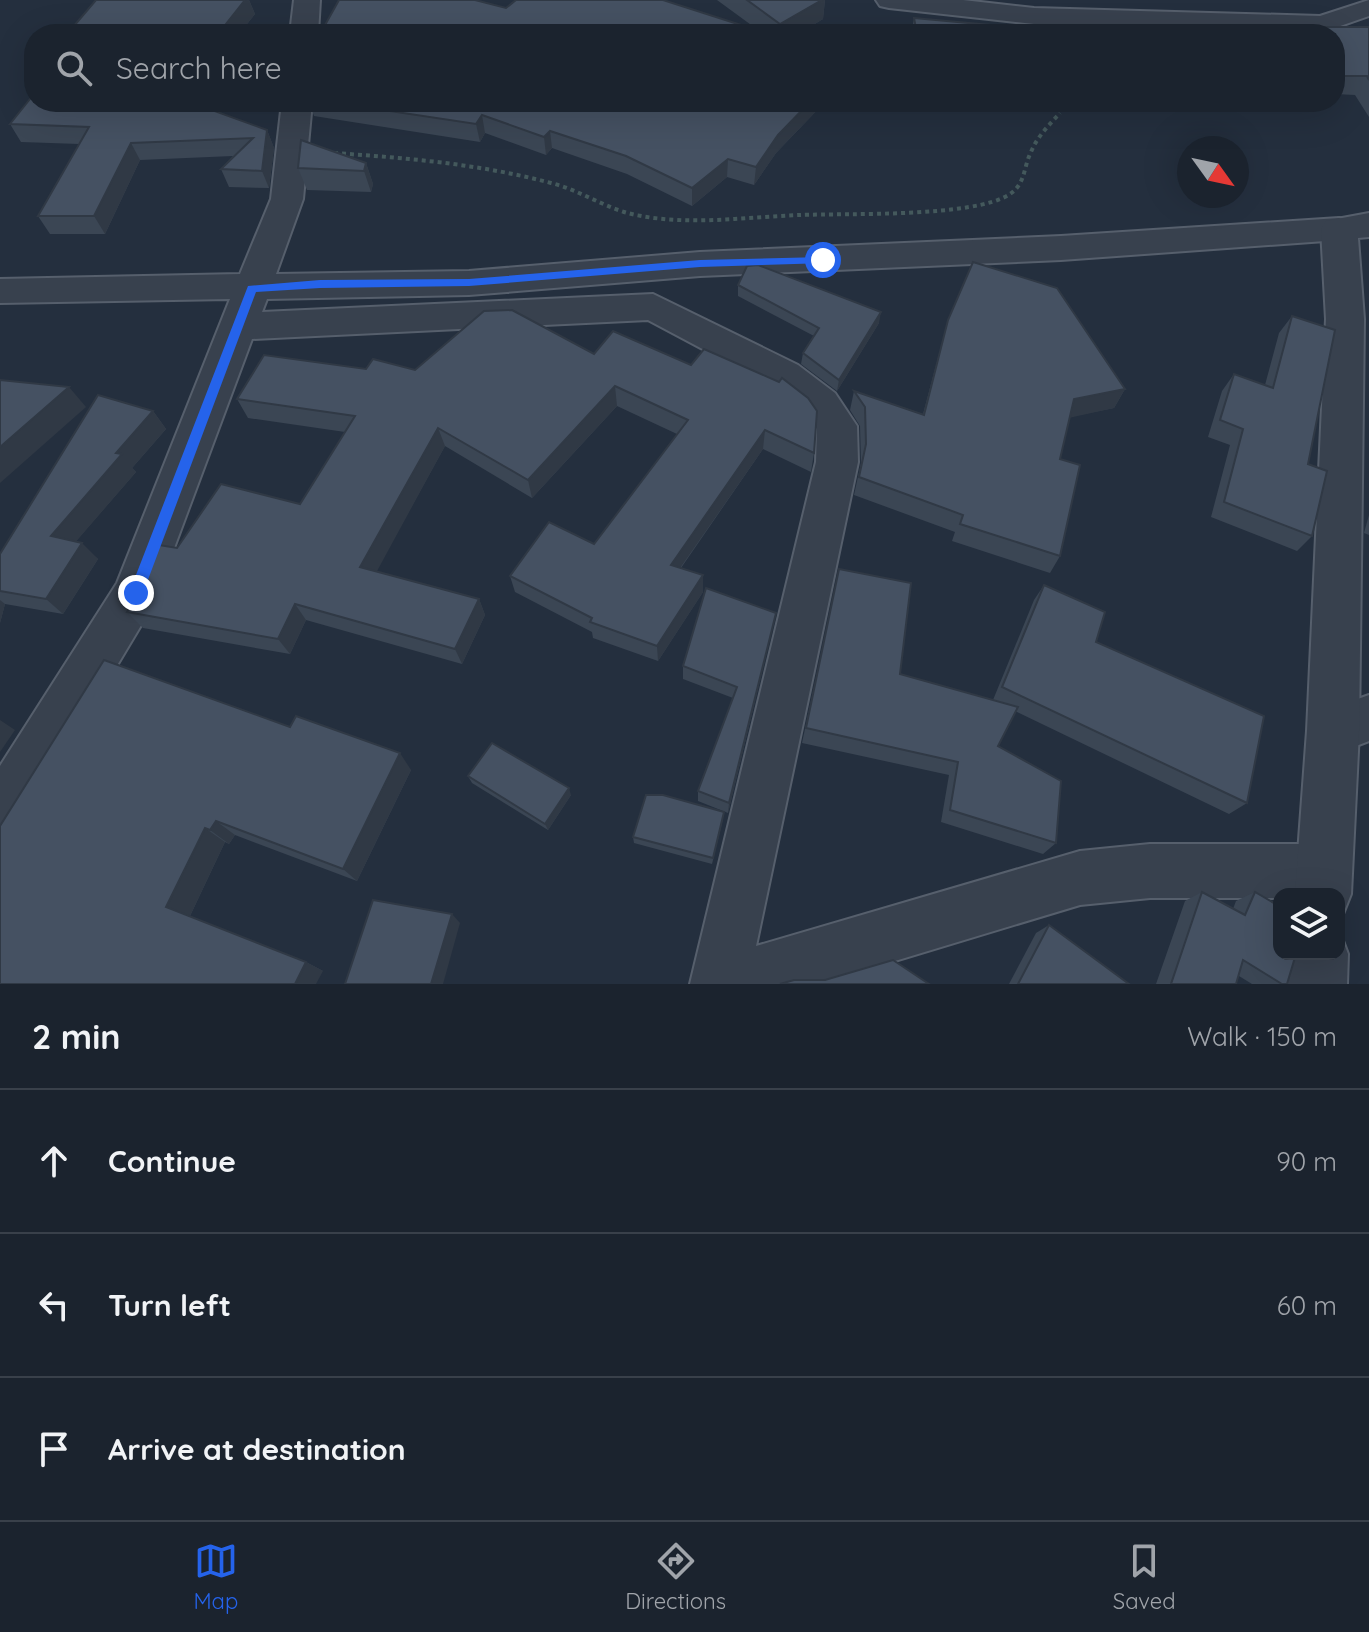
<!DOCTYPE html>
<meta charset="utf-8">
<style>
:root{--surface:#1b232e;--page:#242b36;--text:#f1f3f6;--muted:#a0a4aa;--line:#39404a;--accent:#2563eb}
body{margin:0;font-family:Quicksand,sans-serif;background:var(--page);color:var(--text)}
.controls{position:absolute;right:24px;bottom:24px;display:grid;overflow:hidden;border-radius:16px;box-shadow:0 8px 32px #0002}
.controls button{width:72px;height:72px;display:grid;place-items:center;padding:0;border:0;border-bottom:2px solid var(--line);background:var(--surface);color:var(--text);font:40px sans-serif}
.compass{position:absolute;left:1177px;top:136px;width:72px;height:72px;border-radius:50%;background:var(--surface);box-shadow:0 8px 32px #0002;rotate:123deg}
.stop{position:absolute;width:24px;height:24px;margin:-18px;border:6px solid #2563eb;border-radius:50%;background:#fff}
.stop.end{background:#2563eb;border-color:#fff;box-shadow:0 2px 8px #0008}
.list{margin:0;padding:0;list-style:none}
h2{display:flex;justify-content:space-between;align-items:center;height:104px;margin:0;padding:0 32px;font-size:34px}
h2 small{font-size:26px;font-weight:400;color:var(--muted)}
.list li{display:grid;grid-template-columns:52px 1fr auto;gap:24px;align-items:center;box-sizing:border-box;height:144px;padding:0 32px;border-top:2px solid var(--line)}
.list b{display:block;font-size:30px;white-space:nowrap}
.list em{font-size:26px;font-style:normal;color:var(--muted)}
.icon{flex:none;width:44px;height:44px;fill:none;stroke:currentColor;stroke-width:2;stroke-linecap:round;stroke-linejoin:round}
.map{position:relative;flex:none;width:1369px;height:984px;overflow:hidden}
.search{position:absolute;background:var(--surface);box-shadow:0 8px 32px #0002;left:24px;right:24px;top:24px;height:88px;display:flex;align-items:center;gap:20px;box-sizing:border-box;padding:0 28px;border-radius:32px;color:var(--muted);font-size:30px}
.sheet{height:536px;background:var(--surface)}
nav{display:flex;justify-content:space-around;align-items:center;box-sizing:border-box;height:112px;border-top:2px solid var(--line);background:var(--surface);font-size:22px;color:var(--muted)}
nav a{display:grid;justify-items:center;gap:4px}
nav .on{color:var(--accent)}
.map>svg:first-child{display:block}
</style>
<div class="map">
<svg width="1369" height="984" viewBox="0 0 1369 984">
<rect width="100%" height="100%" fill="#242f3e"/>
<g fill="none" stroke-linecap="round" stroke-linejoin="round">
<defs>
<g id="minor">
<path d="M294,0H320L318,34H290Z"/>
<path d="M876,0H963L1034,8L1320,16L1369,0V16L1323,32L1034,24L889,8L880,6Z"/>
<path d="M282,102H312L303,199L276,274L469,271L700,252L1061,236L1339,218L1351,221L1356,229L1351,237L1339,240L1061,260L700,276L469,295L267,299L262,312L653,294L798,365L835,393L857,426L858,462L756,946L1080,851L1150,844H1324L1343,852L1351,871L1343,890L1333,894H1279V898H1150L1080,905L819,984H690L816,462L817,429L807,415L770,385L648,320L252,339L152,607L18,831L0,839V766L117,583L230,299L0,303V279L240,274L271,199Z"/>
<path d="M1369,695V741L1333,755L1316,748L1308,731L1316,714Z"/>
</g>
<g id="tertiary">
<path d="M1369,213V237L1358,238L1364,319L1359,731L1351,894L1343,914L1339,916V894H1295L1307,731L1326,319L1321,229L1326,221Z"/>
<path d="M1340,933L1348,954L1347,984H1287L1290,954H1339Z"/>
</g>
</defs>
<!-- minor casing -->
<use href="#minor" stroke="#565f6c" stroke-width="4"/>
<!-- tertiary casing -->
<use href="#tertiary" stroke="#565f6c" stroke-width="4"/>
<!-- path -->
<path stroke="#44595c" stroke-width="4" stroke-dasharray="4 4" stroke-linecap="butt" d="M334,153C407,158 480,164 551,183C580,190 606,209 636,215C689,226 746,217 800,215C847,213 974,218 1010,194C1026,183 1023,168 1031,152C1037,137 1049,125 1060,113"/>
<!-- minor -->
<use href="#minor" fill="#38414e" fill-rule="evenodd"/>
<!-- tertiary -->
<use href="#tertiary" fill="#38414e" fill-rule="evenodd"/>
</g>
<!-- wall -->
<g fill="#3b4654">
<path d="M96,0H249L255,14L239,34H77L73,27Z"/>
<path d="M717,0H825L823,19L798,34H320L506,8L758,30Z"/>
<path d="M914,18L988,34H911Z"/>
<path d="M1208,27H1369V117L1355,95L1335,94V34H1205Z"/>
<path d="M34,102H209L207,109L267,130L274,148L269,188L229,187L221,169L233,156L140,160L105,234H50L38,216L79,144L21,142L10,124Z"/>
<path d="M221,102H281L278,111Z"/>
<path d="M309,102H825L776,153L754,185L727,177L692,206L627,174L552,148L546,155L485,133L480,142L314,116Z"/>
<path d="M366,163L373,184L371,192L307,190L298,168Z"/>
<path d="M738,285L879,323L837,391L801,364L803,353L814,336L738,296Z"/>
<path d="M1292,316L1308,464L1312,536L1297,551L1211,517L1230,445L1208,437L1222,391L1234,374L1265,385L1279,333Z"/>
<path d="M948,320L1125,389L1114,408L1069,417L1060,459V556L1050,573L952,541L955,532L854,495L861,463L860,426L850,410L854,391L923,414Z"/>
<path d="M613,331L814,453L811,472L763,449L681,568L703,592L658,661L593,638L592,632L515,592L510,576L594,544L677,434L617,406L532,498L445,446L376,571L479,599L485,615L462,664L306,620L290,654L143,628L127,612L177,548L300,504L345,432L248,418L237,399L366,369L415,370L594,354Z"/>
<path d="M153,411L166,429L132,468L136,472L76,541L98,559L63,614L5,604L0,623V554Z"/>
<path d="M1369,515V535L1364,533Z"/>
<path d="M839,569L900,674L993,700L1034,600L1044,585L1096,642L1247,803L1229,814L1015,711L998,746L1056,843L1043,854L941,822L949,775L802,743Z"/>
<path d="M773,626L728,813L698,801V791L733,698L683,679V666Z"/>
<path d="M290,727L411,770L357,881L235,835L229,844L225,842L190,916L306,962L323,971L0,984Z"/>
<path d="M468,776L571,795L548,830L472,783Z"/>
<path d="M723,819L712,864L634,843L633,837Z"/>
<path d="M1202,892L1233,909L1236,901L1255,892L1287,984H1252L1239,976L1236,984H1156L1185,901Z"/>
<path d="M1049,925L1129,984H1009L1036,933Z"/>
</g>
<!-- shaded-wall -->
<g fill="#303945">
<path d="M245,0H249L255,14L239,34H218Z"/>
<path d="M822,0H825L823,19L798,34H779L780,24Z"/>
<path d="M196,102H209L204,122L195,104Z"/>
<path d="M275,102H281L278,111Z"/>
<path d="M810,102H825L776,153L754,185L756,167L778,135Z"/>
<path d="M482,115L485,133L480,142L476,124Z"/>
<path d="M267,130L274,148L269,188L262,171Z"/>
<path d="M550,131L552,148L546,155L544,137Z"/>
<path d="M131,143L140,160L105,234L94,216Z"/>
<path d="M728,159L727,177L692,206V188Z"/>
<path d="M366,163L373,184L371,192L364,171Z"/>
<path d="M881,312L879,323L837,391L839,380Z"/>
<path d="M615,386L617,406L532,498L528,480Z"/>
<path d="M69,387L86,407L0,483V447Z"/>
<path d="M1125,389L1114,408L1064,419L1074,399Z"/>
<path d="M153,411L166,429L132,468L136,472L67,552L51,536L116,453Z"/>
<path d="M438,428L445,446L370,584L360,567Z"/>
<path d="M765,430L763,449L671,581V565Z"/>
<path d="M82,543L98,559L63,614L46,599Z"/>
<path d="M703,575V592L658,661L657,646Z"/>
<path d="M479,599L485,615L462,664L455,649Z"/>
<path d="M0,600L5,604L0,623Z"/>
<path d="M295,604L306,620L290,654L278,639Z"/>
<path d="M776,613L773,626L728,813L729,803Z"/>
<path d="M0,720L15,730L0,752Z"/>
<path d="M400,753L411,770L357,881L343,869Z"/>
<path d="M569,788L571,795L548,830L545,824Z"/>
<path d="M216,821L235,835L229,844L210,830Z"/>
<path d="M205,828L225,842L189,918L166,907Z"/>
<path d="M452,914L460,923L443,984H431Z"/>
<path d="M306,962L323,971L316,984H295Z"/>
</g>
<!-- building -->
<g fill="#455162" stroke="#303945" stroke-width="2">
<path d="M96,0H245L218,34H83L88,27H73Z"/>
<path d="M339,0H475L506,8L516,0H663L769,34H320Z"/>
<path d="M747,0H822L780,24Z"/>
<path d="M914,18L990,25L988,34H917Z"/>
<path d="M1208,27H1369V80L1367,76H1335V34H1212Z"/>
<path d="M34,94V102H196L195,104L267,130L262,171L221,169L253,138L131,143L94,216H38L89,127L10,124Z"/>
<path d="M330,102H810L778,135L756,167L728,159L692,188L626,156L550,131L544,137L482,115L476,124Z"/>
<path d="M301,140L366,163L364,171L298,168Z"/>
<path d="M973,262L1057,288L1125,389L1074,399L1060,459L1080,465L1060,556L960,524L963,515L859,477L866,444L865,407L854,391L924,415L948,320Z"/>
<path d="M758,265L881,312L839,380L803,353L819,328L738,285L747,266Z"/>
<path d="M512,310L594,354L613,331L691,365L704,349L779,382L782,378L808,398L817,411L814,453L765,430L671,565L703,575L657,646L590,622L592,618L510,576L549,522L594,544L688,420L615,386L528,480L438,428L360,567L479,599L455,649L295,604L278,639L127,612L139,592L159,545L177,548L221,484L300,504L355,416L237,399L264,355L366,369L373,359L415,370L484,311Z"/>
<path d="M1292,316L1335,330L1308,464L1327,471L1312,536L1224,502L1243,429L1220,420L1234,374L1273,388Z"/>
<path d="M0,380L69,387L0,447Z"/>
<path d="M98,395L153,411L116,453L122,454L51,536L82,543L46,599L0,591V554Z"/>
<path d="M839,569L911,583L900,674L1018,707L998,746L1061,781L1056,843L950,810L958,762L806,728Z"/>
<path d="M1044,585L1105,612L1096,642L1264,716L1247,803L1002,687Z"/>
<path d="M706,588L776,613L729,803L698,791L737,687L683,666Z"/>
<path d="M104,660L290,727L296,716L400,753L343,869L216,821L210,830L205,828L166,907L306,962L295,984H0V826Z"/>
<path d="M492,743L569,788L545,824L468,776Z"/>
<path d="M646,795H663L724,812L713,858L633,837Z"/>
<path d="M1202,892L1245,915L1255,892L1279,906V954H1296L1287,984H1282L1243,960L1236,984H1171Z"/>
<path d="M373,900L452,914L431,984H345Z"/>
<path d="M1049,925L1129,984H1018Z"/>
<path d="M893,960L929,984H780L794,980H825Z"/>
</g>
<!-- route -->
<path fill="#2563eb" d="M823,257L827,258V263L700,267L469,286L320,288L256,292L143,593L136,600L131,598L129,593L248,286L320,280L469,279L700,260Z"/>
</svg>
<div class="controls">
<button><svg class="icon" aria-label="layers" viewBox="0 0 24 24"><path d="M12 4l9 5-9 5-9-5zM3 14l9 5 9-5"/></svg></button>
</div>
<svg class="compass" viewBox="-18 -18 36 36"><path d="M0-13l5 13h-10z" fill="#e53935"/><path d="M0 13l5-13h-10z" fill="#a0a4aa"/></svg>
<div class="stop" style="left:823px;top:260px"></div>
<div class="stop end" style="left:136px;top:593px"></div>
<div class="search"><svg class="icon" aria-label="search" viewBox="0 0 24 24"><circle cx="10" cy="10" r="6"/><path d="M15 15l6 6"/></svg>Search here</div>
</div>
<section class="sheet">
<h2>2 min<small>Walk · 150 m</small></h2>
<ul class="list">
<li><svg class="icon" aria-label="ahead" viewBox="0 0 24 24"><path d="M12 20V5M6 11l6-6 6 6"/></svg><div><b>Continue</b></div><em>90 m</em></li>
<li><svg class="icon" aria-label="left" viewBox="0 0 24 24"><path d="M17 20v-9H6M10 6l-5 5 5 5"/></svg><div><b>Turn left</b></div><em>60 m</em></li>
<li><svg class="icon" aria-label="arrive" viewBox="0 0 24 24"><path d="M6 21V4h12l-3 4 3 4H6"/></svg><div><b>Arrive at destination</b></div></li>
</ul>
</section>
<nav>
<a class="on"><svg class="icon" aria-label="map" viewBox="0 0 24 24"><path d="M3 6l6-2 6 2 6-2v14l-6 2-6-2-6 2zM9 4v14M15 6v14"/></svg>Map</a>
<a><svg class="icon" aria-label="directions" viewBox="0 0 24 24"><path d="M12 3l9 9-9 9-9-9zM9 14v-3h6M13 9l2 2-2 2"/></svg>Directions</a>
<a><svg class="icon" aria-label="saved" viewBox="0 0 24 24"><path d="M7 4h10v16l-5-4-5 4z"/></svg>Saved</a>
</nav>
